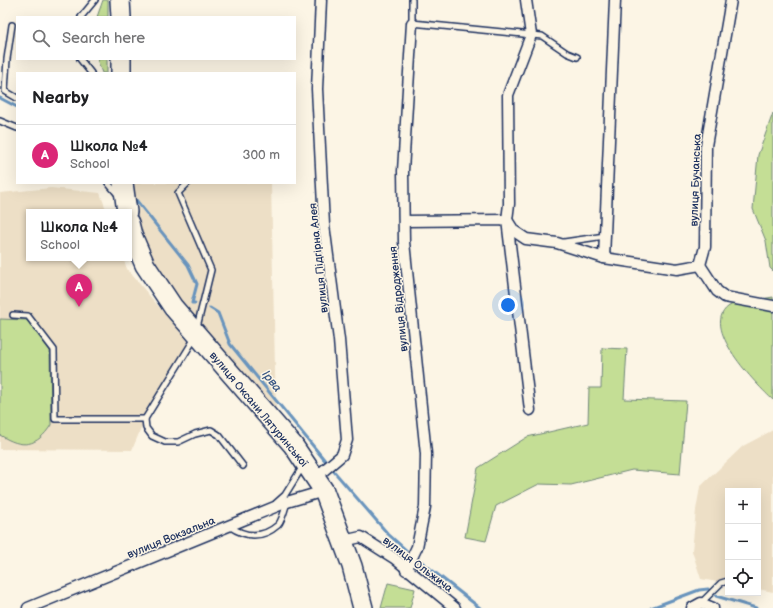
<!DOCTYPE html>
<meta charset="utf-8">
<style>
:root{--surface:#fff;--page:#f2f2f2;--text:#202124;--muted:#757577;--line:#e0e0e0;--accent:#db2777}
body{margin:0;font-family:"Balsamiq Sans",sans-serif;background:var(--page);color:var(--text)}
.controls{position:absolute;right:12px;bottom:12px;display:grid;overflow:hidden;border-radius:0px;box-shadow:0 4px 16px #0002}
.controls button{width:36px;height:36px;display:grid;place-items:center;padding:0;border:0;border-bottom:1px solid var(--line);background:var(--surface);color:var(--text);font:20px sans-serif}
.you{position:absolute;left:508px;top:305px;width:14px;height:14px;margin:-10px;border:3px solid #fff;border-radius:50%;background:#1a73e8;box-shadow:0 0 0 6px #1a73e833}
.badge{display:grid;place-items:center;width:26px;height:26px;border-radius:50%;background:var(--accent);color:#fff;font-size:13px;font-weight:700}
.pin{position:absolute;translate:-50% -33px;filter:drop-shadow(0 1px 2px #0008)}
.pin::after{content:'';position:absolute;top:21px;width:14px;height:12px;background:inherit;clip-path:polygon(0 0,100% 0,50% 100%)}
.popup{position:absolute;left:26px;top:209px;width:106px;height:52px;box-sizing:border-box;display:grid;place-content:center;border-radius:0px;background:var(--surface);filter:drop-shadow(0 1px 3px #0005);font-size:13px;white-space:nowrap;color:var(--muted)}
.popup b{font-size:15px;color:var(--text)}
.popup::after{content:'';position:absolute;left:50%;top:100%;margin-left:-8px;border:8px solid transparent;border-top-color:var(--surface)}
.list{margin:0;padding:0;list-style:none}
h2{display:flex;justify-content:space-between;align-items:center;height:52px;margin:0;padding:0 16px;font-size:17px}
h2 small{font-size:13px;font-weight:400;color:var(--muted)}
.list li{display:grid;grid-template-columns:26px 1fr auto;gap:12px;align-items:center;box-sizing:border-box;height:60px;padding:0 16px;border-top:1px solid var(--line)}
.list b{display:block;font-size:15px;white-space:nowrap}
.list p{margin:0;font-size:13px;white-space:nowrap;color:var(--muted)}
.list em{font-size:13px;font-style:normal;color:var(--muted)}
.icon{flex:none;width:22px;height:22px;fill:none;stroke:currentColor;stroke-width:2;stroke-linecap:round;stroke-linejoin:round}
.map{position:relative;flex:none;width:773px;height:608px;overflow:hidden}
.search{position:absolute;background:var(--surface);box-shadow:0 4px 16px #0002;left:16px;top:16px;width:280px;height:44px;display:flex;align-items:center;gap:10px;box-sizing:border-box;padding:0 14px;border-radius:0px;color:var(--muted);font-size:15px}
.panel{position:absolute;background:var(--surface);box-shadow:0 4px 16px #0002;left:16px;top:72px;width:280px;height:112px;border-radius:0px}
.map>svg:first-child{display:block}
</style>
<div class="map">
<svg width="773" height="608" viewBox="0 0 773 608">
<rect width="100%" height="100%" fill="#fcf5e5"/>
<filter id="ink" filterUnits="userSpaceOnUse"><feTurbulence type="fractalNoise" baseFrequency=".025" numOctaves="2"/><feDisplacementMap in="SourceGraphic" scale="8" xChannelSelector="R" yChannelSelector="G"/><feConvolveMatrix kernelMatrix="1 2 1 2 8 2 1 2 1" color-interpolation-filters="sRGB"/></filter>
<g filter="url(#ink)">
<!-- built -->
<g fill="#eddfc6">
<path d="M130,183H271L276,415L159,276L137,231Z"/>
<path d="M51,188L100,193L107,212H29V258H123L127,269L191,345L145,419L132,450L0,449V193Z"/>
<path d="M773,430V592L758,589V491H728V584L701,579L692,551L696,510L700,487L743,446Z"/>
</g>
<!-- green -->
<g fill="#c4de95" stroke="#70867a">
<path d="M103,0H108V17H97Z"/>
<path d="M97,59H107V73H102Z"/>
<path d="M773,113V271L770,268L766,241L753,209L758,155Z"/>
<path d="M773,297V400C758,386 696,324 731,305C737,301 764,299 773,297Z"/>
<path d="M0,319L27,320L50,351L51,425C37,447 22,449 0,435Z"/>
<path d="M602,348L627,349L624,399L686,401L680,474L632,470L571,485L539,484L496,506L486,541L465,537L478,468L527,437L588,423L589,388H601Z"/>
<path d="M388,583L415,589L410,608H381Z"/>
</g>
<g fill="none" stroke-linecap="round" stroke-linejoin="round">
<!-- stream -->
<g stroke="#6994bd" stroke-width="3">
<path d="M0,98L17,107"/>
<path d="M132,195L188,265L197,284L192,303H195"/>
<path d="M210,308L218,313L230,344L327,463"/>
<path d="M331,468L388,534L406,550"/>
<path d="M419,560L480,608"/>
<path d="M716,596L756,608"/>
<path d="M651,608L699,590L708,589"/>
</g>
<defs>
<g id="lane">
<path d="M412,0V23L542,36L567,53L577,57"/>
<path d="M81,17L95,0"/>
<path d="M12,25L7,59L5,91L17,98"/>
<path d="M80,59L91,73"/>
<path d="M0,121L17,128"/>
<path d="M108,183L119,196"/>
<path d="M188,183L178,193L211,270L197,327"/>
<path d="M564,242L605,236"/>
<path d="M13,315L28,316L54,350L55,419H145L193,341L197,340"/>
<path d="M145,419L146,428L152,436L165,442H178L195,434L211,430L219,435L243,466"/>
<path d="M276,503L285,495L303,466"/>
<path d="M229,526C245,537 262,539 278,525C282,521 285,509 287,502"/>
<path d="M701,603L721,583L728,581"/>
</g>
<g id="street">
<path d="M526,0L531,35L508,95L509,204L507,220L530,410"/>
<path d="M405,221L507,220L514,231L526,239L557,243L604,258L677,269L700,265L705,247L706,146L731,0"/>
<path d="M604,258L615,0"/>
<path d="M700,265L717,291L725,297L773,306"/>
<path d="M316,477L342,455L347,440L339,340L324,225L317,89L321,0"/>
<path d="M343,541L361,537L394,558L455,608"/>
<path d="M406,570L417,547L425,507L426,454L404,242L403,171L412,23"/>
<path d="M28,608L287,502L324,491"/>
<path d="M692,608L701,603L713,608"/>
</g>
<g id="highway">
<path d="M120,0L121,17"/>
<path d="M121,59V73"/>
<path d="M123,183L127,212"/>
<path d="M129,223L132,235L145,265L173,307L293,445L324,491L352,566L363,608"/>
</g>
</defs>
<!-- lane casing -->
<use href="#lane" stroke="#1b2f5e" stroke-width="8"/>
<!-- street casing -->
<use href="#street" stroke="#1b2f5e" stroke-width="13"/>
<!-- highway casing -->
<use href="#highway" stroke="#1b2f5e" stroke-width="22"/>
<!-- lane -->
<use href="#lane" stroke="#fcf5e5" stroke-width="5"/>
<!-- street -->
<use href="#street" stroke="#fcf5e5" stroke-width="10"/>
<!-- highway -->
<use href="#highway" stroke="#fcf5e5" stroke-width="19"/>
</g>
</g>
<g text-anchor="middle" stroke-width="3" stroke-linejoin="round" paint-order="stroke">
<!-- street labels -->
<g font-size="11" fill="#1b2f5e" stroke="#fcf5e5">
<text transform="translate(695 180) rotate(-88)" y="4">вулиця Бучанська</text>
<text transform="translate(318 258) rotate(-96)" y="4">вулиця Підгірна Алея</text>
<text transform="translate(398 299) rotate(-96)" y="4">вулиця Відродження</text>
<text transform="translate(259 409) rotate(50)" y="4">вулиця Оксани Лятуринської</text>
<text transform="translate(171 537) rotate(-22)" y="4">вулиця Вокзальна</text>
<text transform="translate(418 564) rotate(37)" y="4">вулиця Ольжича</text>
</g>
<!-- water labels -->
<g font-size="12" font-style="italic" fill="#3c5986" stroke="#fcf5e5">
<text transform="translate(272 381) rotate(51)" y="4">Ірва</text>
</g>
</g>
</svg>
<div class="controls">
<button>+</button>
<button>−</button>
<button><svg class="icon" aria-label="locate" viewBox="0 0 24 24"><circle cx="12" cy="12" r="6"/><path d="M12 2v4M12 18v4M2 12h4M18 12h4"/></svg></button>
</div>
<div class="you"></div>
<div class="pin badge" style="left:79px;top:307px">A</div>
<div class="popup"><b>Школа №4</b>School</div>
<div class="search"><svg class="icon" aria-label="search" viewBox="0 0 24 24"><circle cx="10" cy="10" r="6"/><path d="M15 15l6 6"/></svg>Search here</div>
<section class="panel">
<h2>Nearby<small></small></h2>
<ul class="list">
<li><span class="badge">A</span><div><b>Школа №4</b><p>School</p></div><em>300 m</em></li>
</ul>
</section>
</div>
